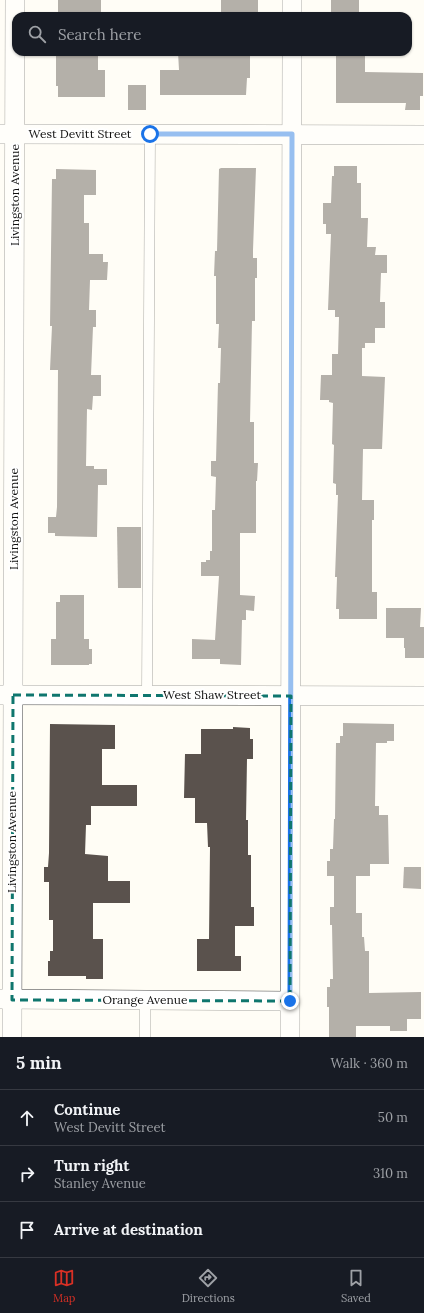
<!DOCTYPE html>
<meta charset="utf-8">
<style>
:root{--surface:#171b24;--page:#20242c;--text:#f1f3f6;--muted:#9ea1a6;--line:#363941;--accent:#d93025}
body{margin:0;font-family:Lora,serif;background:var(--page);color:var(--text)}
.stop{position:absolute;width:12px;height:12px;margin:-9px;border:3px solid #1a73e8;border-radius:50%;background:#fff}
.stop.end{background:#1a73e8;border-color:#fff;box-shadow:0 1px 4px #0008}
.list{margin:0;padding:0;list-style:none}
h2{display:flex;justify-content:space-between;align-items:center;height:52px;margin:0;padding:0 16px;font-size:17px}
h2 small{font-size:13px;font-weight:400;color:var(--muted)}
.list li{display:grid;grid-template-columns:26px 1fr auto;gap:12px;align-items:center;box-sizing:border-box;height:56px;padding:0 16px;border-top:1px solid var(--line)}
.list b{display:block;font-size:15px;white-space:nowrap}
.list p{margin:0;font-size:13px;white-space:nowrap;color:var(--muted)}
.list em{font-size:13px;font-style:normal;color:var(--muted)}
.icon{flex:none;width:22px;height:22px;fill:none;stroke:currentColor;stroke-width:2;stroke-linecap:round;stroke-linejoin:round}
.map{position:relative;flex:none;width:424px;height:1037px;overflow:hidden}
.search{position:absolute;background:var(--surface);box-shadow:0 1px 3px #0004;left:12px;right:12px;top:12px;height:44px;display:flex;align-items:center;gap:10px;box-sizing:border-box;padding:0 14px;border-radius:12px;color:var(--muted);font-size:15px}
.sheet{height:220px;background:var(--surface)}
nav{display:flex;justify-content:space-around;align-items:center;box-sizing:border-box;height:56px;border-top:1px solid var(--line);background:var(--surface);font-size:11px;color:var(--muted)}
nav a{display:grid;justify-items:center;gap:2px}
nav .on{color:var(--accent)}
.map>svg:first-child{display:block}
</style>
<div class="map">
<svg width="424" height="1037" viewBox="0 0 424 1037">
<rect width="100%" height="100%" fill="#fffdf5"/>
<!-- building -->
<g fill="#5a524d">
<path d="M58,0H101V16L58,15Z"/>
<rect x="221" y="0" width="37" height="16"/>
<rect x="331" y="0" width="28" height="15"/>
<path d="M56,52H98V70H105V97H58V86H56Z"/>
<path d="M178,52H250V78H247L246,95H160V70H179Z"/>
<path d="M336,52H365V72L423,73V96H420V110H405L406,103H336Z"/>
<rect x="128" y="85" width="18" height="25"/>
<path d="M334,166H357V183H361V218H368L367,247H376L375,255H387V273H381L380,302H385V328H375V343H365V348H362V376L385,377L382,449H363L362,500H374V520H372V592H377V619H339V609H336L337,577H335L338,495H336V484L333,483L334,445L332,444L333,403L329,402V400H320L321,375H332V354H338L339,317H335V310H328L331,234H326V224H323V203H331L332,176H334Z"/>
<path d="M221,168H256L253,250V258H257V278H255V321H252L250,422H254V463H258L257,481H256V533H240V595L255,596L254,611L246,610V620H242L241,665L220,664V659H192V639L215,640L219,576H201V562H206V560H210V551H212V510H215L216,477L211,476V461H216L218,383H220L221,348H218L219,324H216V276H214L215,251H217L219,169Z"/>
<path d="M56,169L96,170V195H84V223H89V254H103V262H108L107,280H90L89,310H96V327H93L91,375H101V396H93L92,410L87,409L86,466H94V469H107V485H98L97,537L55,536V533H48V517H56L57,507L58,370H50L52,326H50L52,179H56Z"/>
<path d="M117,527H141V588H118Z"/>
<path d="M60,595H84V639H89V649H92V664H89V665H51V639H56V602H60Z"/>
<path d="M386,608H421L420,627H424V658H405V648H404V638H386Z"/>
<path d="M343,723L394,724V741H387V743H376L375,806H379V815H388L389,864H370V876H356V913H362V937H364L365,951H369V993L421,992V1019H407V1031H390V1026H356V1037H329V1007H327V987H330V979H333L332,925H330V907H334V876H327V861H330V849H333L334,819H335L336,743H340V736H343Z"/>
<path d="M50,724L115,725V749H102V785H137V806H91V825H86L85,854L108,856V881H130V903H93V939H103V979H86V976H48V961H50V951H53V920H49V882H44V867H48L49,853Z"/>
<path d="M233,727L250,728V739H253V759H247L246,820H248V855H251V907H254V926H235V956H241V971H197V939H209L210,847H208L207,823H195V798H184L185,754H201V729H233Z"/>
<path d="M404,867H421V889L403,888Z"/>
</g>
<g fill="none" stroke-linecap="round" stroke-linejoin="round">
<defs>
<g id="lane">
<path d="M147,695L150,134"/>
<path d="M145,1037V1000"/>
</g>
<g id="street">
<path d="M292,16V0"/>
<path d="M0,134L424,135"/>
<path d="M1,695L424,696"/>
<path d="M0,999L290,1001"/>
<path d="M12,1037L15,0"/>
<path d="M290,1037L292,52"/>
</g>
</defs>
<!-- lane casing -->
<use href="#lane" stroke="#444" stroke-width="11"/>
<!-- street casing -->
<use href="#street" stroke="#444" stroke-width="20"/>
<!-- lane -->
<use href="#lane" stroke="#fff" stroke-width="10"/>
<!-- street -->
<use href="#street" stroke="#fff" stroke-width="19"/>
</g>
<g fill="none" stroke-linecap="round" stroke-linejoin="round">
<!-- route -->
<path stroke="#1a73e8" stroke-width="5" d="M150,134H292L290,1001"/>
</g>
<!-- marked area -->
<path d="M0 0H424V1037H0ZM13,695L291,696L290,1001L12,1000Z" fill="#fffdf5" fill-opacity=".55" fill-rule="evenodd"/>
<path fill="none" stroke="#0f766e" stroke-width="3" stroke-dasharray="8 5" stroke-linejoin="round" d="M13,695L291,696L290,1001L12,1000Z"/>
<g text-anchor="middle" stroke-width="4" stroke-linejoin="round" paint-order="stroke">
<!-- street labels -->
<g font-size="12" fill="#111" stroke="#fff">
<text x="80" y="138">West Devitt Street</text>
<text transform="translate(15 195) rotate(-90)" y="4">Livingston Avenue</text>
<text transform="translate(14 519) rotate(-90)" y="4">Livingston Avenue</text>
<text x="212" y="699">West Shaw Street</text>
<text transform="translate(12 842) rotate(-90)" y="4">Livingston Avenue</text>
<text x="145" y="1004">Orange Avenue</text>
</g>
</g>
</svg>
<div class="stop" style="left:150px;top:134px"></div>
<div class="stop end" style="left:290px;top:1001px"></div>
<div class="search"><svg class="icon" aria-label="search" viewBox="0 0 24 24"><circle cx="10" cy="10" r="6"/><path d="M15 15l6 6"/></svg>Search here</div>
</div>
<section class="sheet">
<h2>5 min<small>Walk · 360 m</small></h2>
<ul class="list">
<li><svg class="icon" aria-label="ahead" viewBox="0 0 24 24"><path d="M12 20V5M6 11l6-6 6 6"/></svg><div><b>Continue</b><p>West Devitt Street</p></div><em>50 m</em></li>
<li><svg class="icon" aria-label="right" viewBox="0 0 24 24"><path d="M7 20v-9h11M14 6l5 5-5 5"/></svg><div><b>Turn right</b><p>Stanley Avenue</p></div><em>310 m</em></li>
<li><svg class="icon" aria-label="arrive" viewBox="0 0 24 24"><path d="M6 21V4h12l-3 4 3 4H6"/></svg><div><b>Arrive at destination</b></div></li>
</ul>
</section>
<nav>
<a class="on"><svg class="icon" aria-label="map" viewBox="0 0 24 24"><path d="M3 6l6-2 6 2 6-2v14l-6 2-6-2-6 2zM9 4v14M15 6v14"/></svg>Map</a>
<a><svg class="icon" aria-label="directions" viewBox="0 0 24 24"><path d="M12 3l9 9-9 9-9-9zM9 14v-3h6M13 9l2 2-2 2"/></svg>Directions</a>
<a><svg class="icon" aria-label="saved" viewBox="0 0 24 24"><path d="M7 4h10v16l-5-4-5 4z"/></svg>Saved</a>
</nav>
